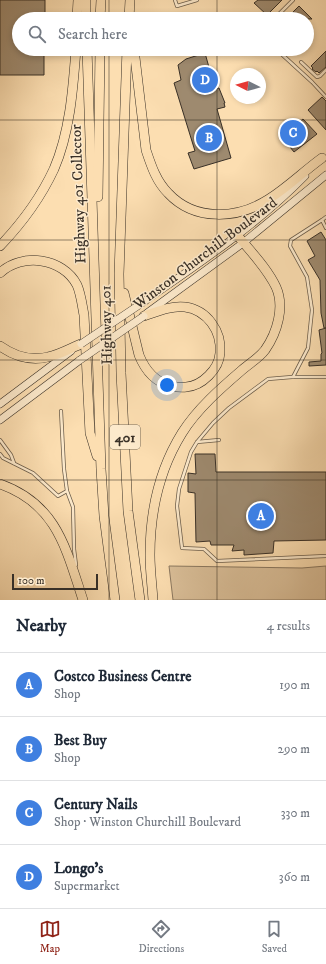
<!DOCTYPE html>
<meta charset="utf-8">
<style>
:root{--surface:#fff;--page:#f2f2f3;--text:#1f2937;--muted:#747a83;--line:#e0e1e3;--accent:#8f2418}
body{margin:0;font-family:"IM FELL DW Pica",serif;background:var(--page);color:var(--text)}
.compass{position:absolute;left:230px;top:68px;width:36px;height:36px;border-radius:50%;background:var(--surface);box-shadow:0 2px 6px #0003;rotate:276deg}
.scale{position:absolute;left:12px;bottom:10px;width:86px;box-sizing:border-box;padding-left:4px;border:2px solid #393027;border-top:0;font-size:11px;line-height:14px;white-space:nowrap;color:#393027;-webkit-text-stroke:3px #fdeacc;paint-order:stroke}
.you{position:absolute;left:167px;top:385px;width:14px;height:14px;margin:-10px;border:3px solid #fff;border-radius:50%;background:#1a73e8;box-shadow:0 0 0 6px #1a73e833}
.badge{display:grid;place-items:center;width:26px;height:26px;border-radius:50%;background:var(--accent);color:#fff;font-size:13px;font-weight:700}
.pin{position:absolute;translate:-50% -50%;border:2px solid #fff;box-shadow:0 1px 4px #0006}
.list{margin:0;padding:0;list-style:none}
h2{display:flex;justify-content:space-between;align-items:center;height:52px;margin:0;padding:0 16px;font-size:17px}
h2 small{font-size:13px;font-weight:400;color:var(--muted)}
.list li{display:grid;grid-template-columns:26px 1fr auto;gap:12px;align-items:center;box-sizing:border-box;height:64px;padding:0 16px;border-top:1px solid var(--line)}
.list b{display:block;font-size:15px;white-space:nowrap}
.list p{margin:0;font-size:13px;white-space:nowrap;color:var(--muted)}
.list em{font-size:13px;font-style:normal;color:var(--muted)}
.icon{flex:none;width:22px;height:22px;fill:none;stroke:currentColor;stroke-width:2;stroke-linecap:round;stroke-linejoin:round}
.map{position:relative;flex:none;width:326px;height:600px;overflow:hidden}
.search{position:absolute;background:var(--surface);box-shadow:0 2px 6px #0003;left:12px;right:12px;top:12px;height:44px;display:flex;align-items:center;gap:10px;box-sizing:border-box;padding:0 14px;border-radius:22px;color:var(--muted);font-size:15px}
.sheet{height:308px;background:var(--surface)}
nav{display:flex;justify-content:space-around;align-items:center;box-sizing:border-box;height:56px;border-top:1px solid var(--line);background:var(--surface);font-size:11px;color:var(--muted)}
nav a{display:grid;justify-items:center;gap:2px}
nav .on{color:var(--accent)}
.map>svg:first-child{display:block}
</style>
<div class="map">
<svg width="326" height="600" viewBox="0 0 326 600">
<rect width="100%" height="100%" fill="#fcdeb1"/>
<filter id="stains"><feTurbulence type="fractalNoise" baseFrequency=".005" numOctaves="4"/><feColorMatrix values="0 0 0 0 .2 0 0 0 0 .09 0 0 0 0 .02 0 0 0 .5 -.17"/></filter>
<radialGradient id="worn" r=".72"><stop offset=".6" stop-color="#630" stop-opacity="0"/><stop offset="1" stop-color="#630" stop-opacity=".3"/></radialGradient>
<!-- green -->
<path fill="#dbc09a" stroke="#8a7860" d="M169,566L302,568L326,566V600H173Z"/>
<!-- building -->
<g fill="#9e8a6f" stroke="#393027">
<path d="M0,0H45V19H19V49H44V75H0Z"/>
<path d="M258,0H282L267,15L254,3Z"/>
<path d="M299,6L312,19H286Z"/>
<path d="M326,51V67L319,73L317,71L316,72L312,69L313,68L311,66Z"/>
<path d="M205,53L215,89L219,88L225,103H224L225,107L217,109L231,158L194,169L188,153L195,151L174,83L181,80L178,65L186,59Z"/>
<path d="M322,97L326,101V130L308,110Z"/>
<path d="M303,119L317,134L294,152L282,137Z"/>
<path d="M321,232L326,240V365L309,366V362L321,361V354L322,353L319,330L326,328H324L321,313L320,280L308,260L315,256L307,241Z"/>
<path d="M195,454H215L216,472H326V540L274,541L273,553L244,555V550L232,551L234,545H211L210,541L196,542L195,493L188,492V473L196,474Z"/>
</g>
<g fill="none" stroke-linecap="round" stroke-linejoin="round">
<defs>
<g id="service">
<path d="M175,0L177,6L197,0"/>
<path d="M274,19L293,0"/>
<path d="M276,49L312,82L326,97"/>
<path d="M178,54L195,49"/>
<path d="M301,62L317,77L320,76L326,70"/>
<path d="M322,220L326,217"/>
<path d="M293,377L308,348L312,310L307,277L290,246L291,240L322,220L326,228"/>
<path d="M326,377H292L268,379L229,408L213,423L197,442L191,452L179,489L177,506L182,548L204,549L217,561L326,556"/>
<path d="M61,411L64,469L67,491L73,507L74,549L76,565"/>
<path d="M0,440L11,455L14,463"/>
<path d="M197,442L219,440"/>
<path d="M0,454L3,458L33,473L58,496L67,491"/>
</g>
<g id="secondary">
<path d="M145,301C201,262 257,225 305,176"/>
<path d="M147,313L243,243L326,175"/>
<path d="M0,404L71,351"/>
<path d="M0,420L80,360"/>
</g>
<g id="motorway">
<path d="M86,0V19"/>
<path d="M77,19L78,0"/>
<path d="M100,19L101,0"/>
<path d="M129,19L130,0"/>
<path d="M87,49L101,469L104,516L115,600"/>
<path d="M127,49L119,274L121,373L128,511L140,600"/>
<path d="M134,49L146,150C151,165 156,181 168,193C195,222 238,219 269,199C288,187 304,171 322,158"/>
<path d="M98,197L100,49"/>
<path d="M0,246C22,223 41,197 54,169C70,132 73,89 76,49"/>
<path d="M0,273C22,252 63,258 77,285C81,294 82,305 84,315L90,433L97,456"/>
<path d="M124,293L139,355C145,370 155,382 171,386C176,387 181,388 186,387C202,386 219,369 220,353C222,331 207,310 185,307C172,305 156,312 144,316"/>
<path d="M0,346C14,356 31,361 48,357C59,355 71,348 81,344"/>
<path d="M0,484C57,504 66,549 83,600"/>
<path d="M153,600C152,585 150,570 150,555C150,512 159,470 182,433C197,409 221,388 242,370C250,363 259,358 265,350C277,333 285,307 276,287C267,268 251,252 238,236"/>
</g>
</defs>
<!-- service casing -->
<use href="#service" stroke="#6a5c4a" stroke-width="4"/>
<!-- secondary casing -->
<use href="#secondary" stroke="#393027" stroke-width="8"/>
<!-- motorway casing -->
<use href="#motorway" stroke="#393027" stroke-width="10"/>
<!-- service -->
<use href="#service" stroke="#fdeacc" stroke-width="2.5"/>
<!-- secondary -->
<use href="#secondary" stroke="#fdeacc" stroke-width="7"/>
<!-- motorway -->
<use href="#motorway" stroke="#fcdeb1" stroke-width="9"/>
<defs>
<g id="secondary-bridge">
<path d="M81,344L145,301"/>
<path d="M80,360L144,316"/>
</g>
</defs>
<!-- secondary-bridge casing -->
<use href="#secondary-bridge" stroke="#393027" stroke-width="8" stroke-linecap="butt"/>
<!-- secondary-bridge -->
<use href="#secondary-bridge" stroke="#fdeacc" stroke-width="7"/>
</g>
<!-- grid -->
<path fill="none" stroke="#393027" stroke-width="1" stroke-opacity="0.55" d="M109,0V19M217,0V19M109,49V600M217,49V600M0,120H326M0,240H326M0,360H326M0,480H326"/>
<g text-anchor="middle" stroke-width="3" stroke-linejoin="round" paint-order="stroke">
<!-- shield labels -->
<rect fill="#fdeacc" stroke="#746858" stroke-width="1" x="110" y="425" width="30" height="24" rx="3"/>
<g font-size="14" font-weight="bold" fill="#393027">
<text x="125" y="442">401</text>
</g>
<!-- street labels -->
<g font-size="15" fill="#393027" stroke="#fdeacc">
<text transform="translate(78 194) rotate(-92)" y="5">Highway 401 Collector</text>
<text transform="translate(205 253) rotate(-37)" y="5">Winston Churchill Boulevard</text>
<text transform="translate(106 325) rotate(-91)" y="5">Highway 401</text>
</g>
</g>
<rect width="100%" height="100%" filter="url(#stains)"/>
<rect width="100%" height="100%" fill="url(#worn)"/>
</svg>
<svg class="compass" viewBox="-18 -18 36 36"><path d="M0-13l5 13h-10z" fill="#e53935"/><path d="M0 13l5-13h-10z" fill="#747a83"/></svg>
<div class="scale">100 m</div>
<div class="you"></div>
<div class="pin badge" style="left:261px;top:516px;background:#3f7fe0">A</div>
<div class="pin badge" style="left:209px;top:138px;background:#3f7fe0">B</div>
<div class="pin badge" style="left:293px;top:133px;background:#3f7fe0">C</div>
<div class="pin badge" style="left:205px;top:80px;background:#3f7fe0">D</div>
<div class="search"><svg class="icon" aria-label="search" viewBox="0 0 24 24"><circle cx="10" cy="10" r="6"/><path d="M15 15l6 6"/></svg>Search here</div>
</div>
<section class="sheet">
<h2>Nearby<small>4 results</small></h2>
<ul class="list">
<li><span class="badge" style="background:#3f7fe0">A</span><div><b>Costco Business Centre</b><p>Shop</p></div><em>190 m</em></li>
<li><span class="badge" style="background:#3f7fe0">B</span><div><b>Best Buy</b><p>Shop</p></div><em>290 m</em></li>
<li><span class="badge" style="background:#3f7fe0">C</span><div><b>Century Nails</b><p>Shop · Winston Churchill Boulevard</p></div><em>330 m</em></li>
<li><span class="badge" style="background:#3f7fe0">D</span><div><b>Longo's</b><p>Supermarket</p></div><em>360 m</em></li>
</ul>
</section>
<nav>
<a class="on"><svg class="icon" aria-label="map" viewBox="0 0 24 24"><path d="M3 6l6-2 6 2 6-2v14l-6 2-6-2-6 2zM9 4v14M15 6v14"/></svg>Map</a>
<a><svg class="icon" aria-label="directions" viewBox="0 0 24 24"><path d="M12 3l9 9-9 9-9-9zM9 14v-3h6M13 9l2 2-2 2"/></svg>Directions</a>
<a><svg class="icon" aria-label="saved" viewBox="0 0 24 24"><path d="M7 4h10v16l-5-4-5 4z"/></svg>Saved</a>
</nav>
